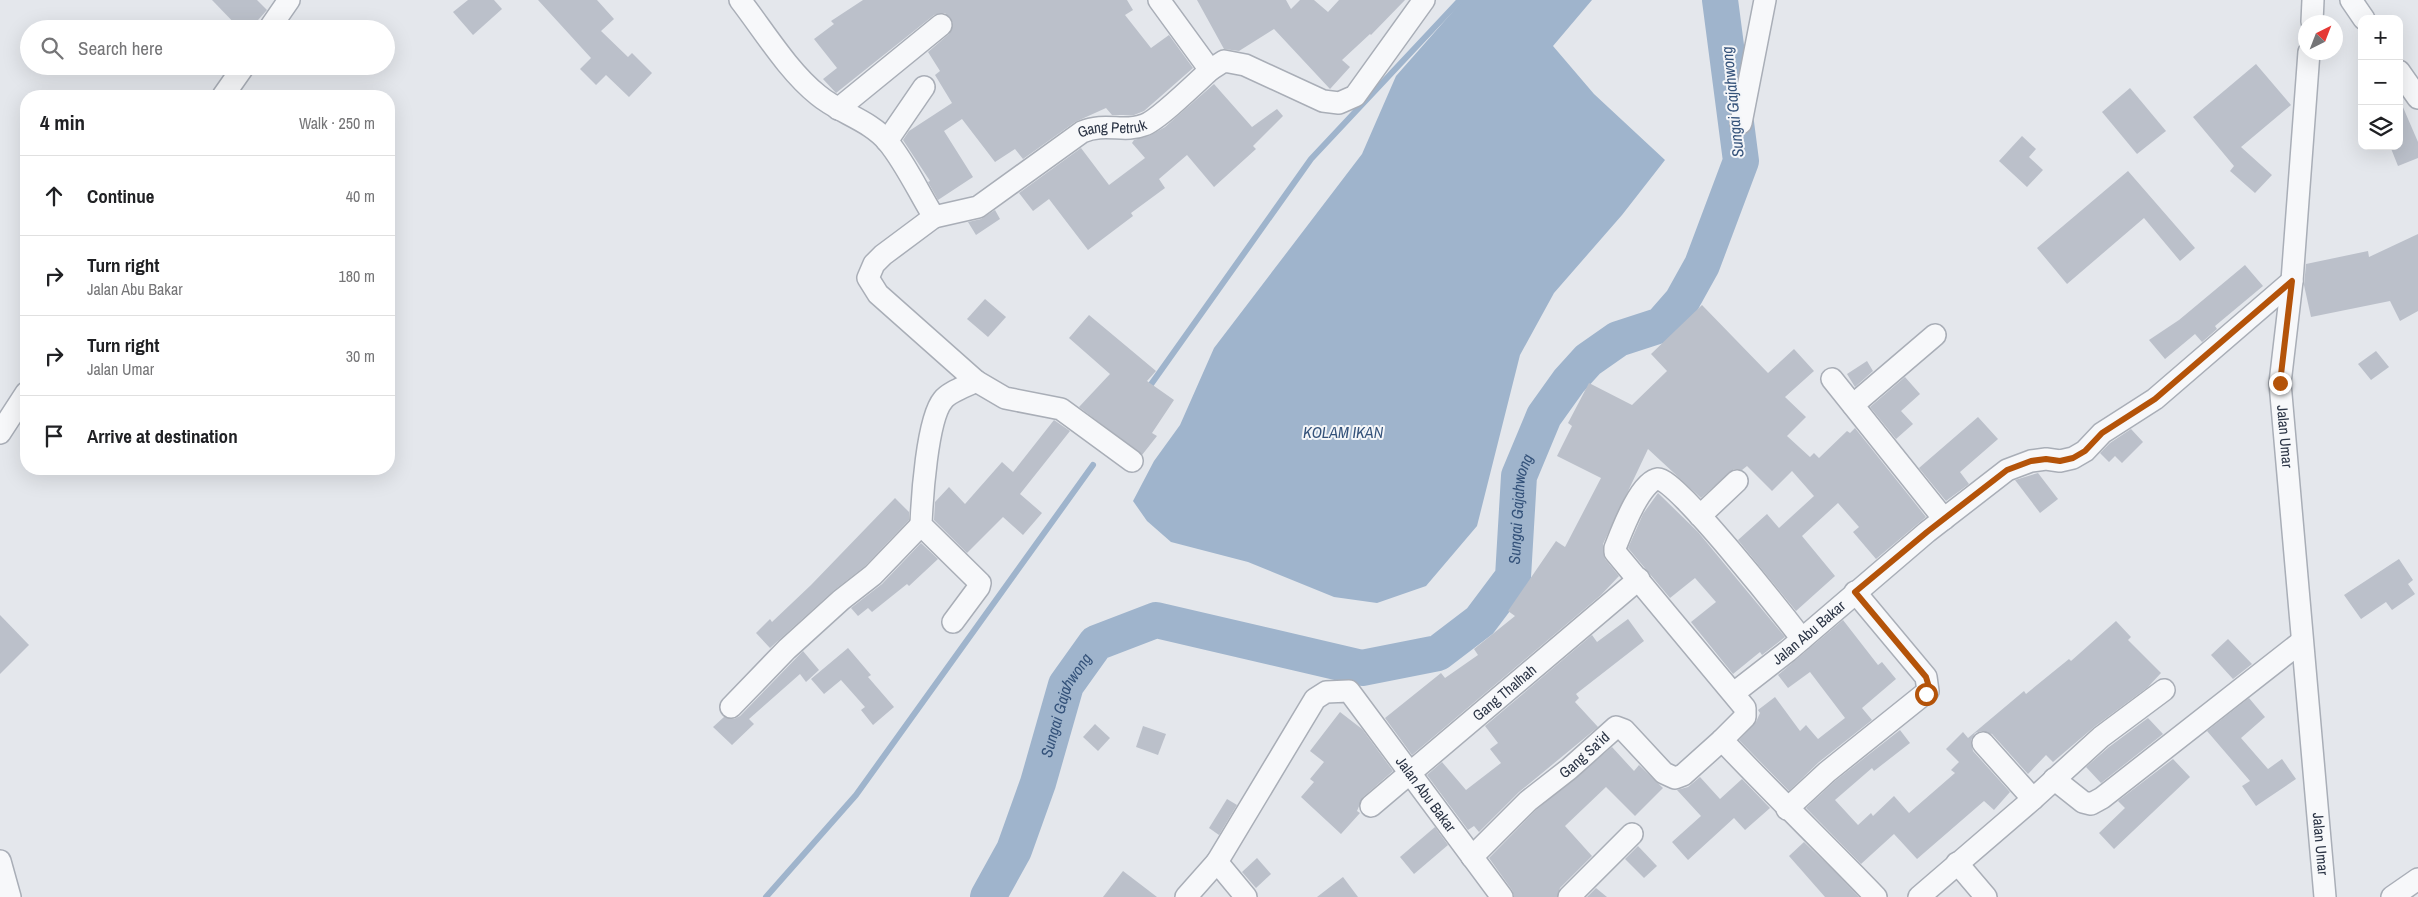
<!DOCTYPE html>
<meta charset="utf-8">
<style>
:root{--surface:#fff;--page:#f2f2f2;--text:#202124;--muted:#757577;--line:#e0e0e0}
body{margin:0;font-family:"Archivo Narrow",sans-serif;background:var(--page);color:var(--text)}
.controls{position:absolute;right:15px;top:15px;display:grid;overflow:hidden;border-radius:10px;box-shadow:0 5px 20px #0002}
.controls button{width:45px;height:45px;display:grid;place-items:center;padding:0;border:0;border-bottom:1px solid var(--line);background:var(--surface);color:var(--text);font:25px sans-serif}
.compass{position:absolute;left:2298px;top:15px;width:45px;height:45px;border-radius:50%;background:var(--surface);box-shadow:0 5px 20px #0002;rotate:42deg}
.stop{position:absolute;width:15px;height:15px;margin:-11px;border:4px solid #b45309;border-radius:50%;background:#fff}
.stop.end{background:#b45309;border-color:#fff;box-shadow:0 1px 5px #0008}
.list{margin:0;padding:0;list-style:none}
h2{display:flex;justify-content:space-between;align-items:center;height:65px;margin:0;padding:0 20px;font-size:21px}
h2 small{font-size:16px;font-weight:400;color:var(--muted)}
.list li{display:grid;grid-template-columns:32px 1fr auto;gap:15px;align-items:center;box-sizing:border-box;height:80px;padding:0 20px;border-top:1px solid var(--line)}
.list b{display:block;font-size:19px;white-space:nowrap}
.list p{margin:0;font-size:16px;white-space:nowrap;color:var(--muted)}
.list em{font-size:16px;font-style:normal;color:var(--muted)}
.icon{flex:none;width:28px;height:28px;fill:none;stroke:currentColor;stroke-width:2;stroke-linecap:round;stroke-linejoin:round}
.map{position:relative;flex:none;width:2418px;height:897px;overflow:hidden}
.search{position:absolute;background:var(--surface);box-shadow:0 5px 20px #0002;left:20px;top:20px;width:375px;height:55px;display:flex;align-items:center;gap:12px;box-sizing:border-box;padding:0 18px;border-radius:28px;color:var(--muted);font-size:19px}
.panel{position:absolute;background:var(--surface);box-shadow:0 5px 20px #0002;left:20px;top:90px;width:375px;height:385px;border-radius:20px}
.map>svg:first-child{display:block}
</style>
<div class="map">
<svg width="2418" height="897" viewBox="0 0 2418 897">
<rect width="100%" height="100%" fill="#e4e7ec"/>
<!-- water -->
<path fill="#9fb4cc" d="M1463,0H1592L1553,46L1594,94L1665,160L1622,215L1554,293L1520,355L1477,526L1426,586L1377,603L1334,597L1248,562L1171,542L1147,521L1133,501L1154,461L1180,425L1214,348L1362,154L1396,76Z"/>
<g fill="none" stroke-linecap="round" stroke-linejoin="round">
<!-- stream -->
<g stroke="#9fb4cc" stroke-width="6">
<path d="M1147,390L1311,159L1460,0"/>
<path d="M766,897L856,795L1093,465"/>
</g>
<!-- river -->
<path stroke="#9fb4cc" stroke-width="36" id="s1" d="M988,897L1014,850L1038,783L1066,685L1096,643L1156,620L1362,668L1438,653L1480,621L1513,577L1519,476L1544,416L1569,381L1588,360L1618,339L1661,325L1682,301L1702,265L1741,161L1720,0"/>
</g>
<!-- building -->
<g fill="#bbc0ca">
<path d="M212,0H257L267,10L250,29H240Z"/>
<path d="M468,0H494L502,9L473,35L453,12Z"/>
<path d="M538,0H597L614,19L601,31L628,57L632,53L652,73L629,97L606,75L596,85L580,69L591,58Z"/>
<path d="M863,0H1127L1133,10L1125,15L1151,48L1169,35L1193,68L1144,111L1134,115H1112L1106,108L1075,122L1023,159L1015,149L995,162L962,119L944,131L973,177L938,200L928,182L930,181L903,140L909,131L952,103L935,75L940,71L928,52L949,34L953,23L945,13L934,15L836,93L823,79L837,68L814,39L834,24L831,21Z"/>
<path d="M1197,0H1286L1291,9L1300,0H1314L1328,12L1339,0H1405L1371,35L1370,34L1342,60L1350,67L1330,89L1274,29L1239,51L1224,49Z"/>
<path d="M2256,64L2291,105L2241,147L2272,175L2255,193L2230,171L2234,166L2193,117Z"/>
<path d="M1214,84L1252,127L1277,109L1283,116L1253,146L1256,149L1214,187L1187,155L1159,179L1165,188L1131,213L1133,216L1088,250L1049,199L1033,211L1019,193L1081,148L1109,185L1145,158L1132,143L1134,140L1149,136L1165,127Z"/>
<path d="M2130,88L2166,131L2137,154L2102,112Z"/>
<path d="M2399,98L2418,142V158L2398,166L2390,146H2399Z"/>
<path d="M2022,136L2036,149L2029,157L2043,170L2027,187L1999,161Z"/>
<path d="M2128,171L2195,248L2180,261L2144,218L2067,284L2037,248Z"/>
<path d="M995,210L1000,219L976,235L968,222L981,219Z"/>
<path d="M2418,234V311L2400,321L2390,301L2311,317L2304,285L2306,264L2368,251L2369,257Z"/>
<path d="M2245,265L2263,286L2215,326L2217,329L2202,342L2195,334L2165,359L2149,340L2179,320Z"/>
<path d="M985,299L1006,317L988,337L967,319Z"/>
<path d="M1702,305L1768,373L1794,349L1814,371L1785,397L1806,417L1787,436L1810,457L1814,453L1819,458L1847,431L1850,433L1855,428L1926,517L1876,559L1853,532L1859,527L1838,503L1802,536L1835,576L1796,611L1738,540L1767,514L1779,528L1814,496L1792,471L1772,491L1747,466L1742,470L1734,469L1701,498L1648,449L1603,544L1605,559L1619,576L1601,595L1412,755L1385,718L1441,673L1445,678L1478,655L1474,649L1515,616L1508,611L1556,541L1565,547L1601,478L1557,456L1572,426L1568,423L1589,383L1632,405L1667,371L1651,354Z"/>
<path d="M1089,315L1156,371L1147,381L1174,400L1152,433L1157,436L1142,455L1079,407L1110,374L1069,338Z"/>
<path d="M2376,351L2389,367L2371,380L2358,364Z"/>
<path d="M1867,361L1873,371L1855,387L1847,374Z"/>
<path d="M1905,377L1920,394L1901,411L1913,424L1896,439L1870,407Z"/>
<path d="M1978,417L1998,439L1960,472L1969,484L1946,501L1919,468Z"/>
<path d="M1054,420L1070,431L1020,494L1042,513L1023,535L1003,517L967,553L934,520L935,502L949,487L965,504L1002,462L1013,472Z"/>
<path d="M2131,429L2143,442L2122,463L2115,456L2109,462L2100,453L2110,443Z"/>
<path d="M2038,473L2058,499L2040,513L2015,480Z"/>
<path d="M1658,493L1698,532L1785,637L1762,655L1760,652L1733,674L1691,622L1716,602L1695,578L1670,598L1628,548L1643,514Z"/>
<path d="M895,498L909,512V520L865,566L833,591L770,648L756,633L770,619L772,622L811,585Z"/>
<path d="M921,543L938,559L909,586L907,584L872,612L868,608L858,616L851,608L882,584Z"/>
<path d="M2399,559L2413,580L2408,584L2415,594L2392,610L2386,602L2361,619L2344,595Z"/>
<path d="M0,615L29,645L0,674Z"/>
<path d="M1628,619L1644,641L1576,694L1579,698L1575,702L1598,727L1519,792L1479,832L1474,826L1468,830L1427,775L1442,762L1466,790L1501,763L1490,749L1498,743L1485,726L1592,635L1597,642Z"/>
<path d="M1843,620L1878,665L1882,662L1896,679L1862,708L1872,720L1819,762L1789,791L1739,740L1756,722L1760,713L1758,710L1775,697L1800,731L1806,725L1818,739L1845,718L1810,672L1788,688L1778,675Z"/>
<path d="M2116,621L2131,637L2128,640L2161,673L2148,687L2094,727L2053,762L2046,755L2028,774L1992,734L1981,731L1975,733L1971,740L1973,751L2010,792L1994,810L1984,801L1917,859L1894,834L1861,864L1806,808L1835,781L1900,730L1910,743L1874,771L1872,768L1835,800L1858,825L1871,813L1873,816L1894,796L1909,813L1955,773L1951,770L1959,762L1946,749L1963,732L1968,738L2024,691L2026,694L2069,659L2071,661Z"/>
<path d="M2228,639L2252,664L2233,679L2211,655Z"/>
<path d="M848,648L871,675L868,677L894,707L873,725L861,710L865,707L841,680L824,694L811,679Z"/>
<path d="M803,651L819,670L806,682L800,674L749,719L754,724L732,745L713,727L724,717L734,719L740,716Z"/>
<path d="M2249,698L2265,717L2241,738L2268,769L2282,759L2296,779L2256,806L2242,786L2250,781L2207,731Z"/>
<path d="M1340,712L1362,729L1393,771L1363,797L1357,811L1360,813L1341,834L1301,797L1314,782L1310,779L1324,762L1310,751Z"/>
<path d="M2148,718L2163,734L2101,783L2086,767L2109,747Z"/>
<path d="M1095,724L1110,738L1098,751L1083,737Z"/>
<path d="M1143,726L1166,734L1158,755L1136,747Z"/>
<path d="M1612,747L1634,771L1639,765L1663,788L1635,816L1606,787L1565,826L1592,856L1560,888L1557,897H1514L1512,890L1489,858L1536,810Z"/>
<path d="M2173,759L2190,777L2114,849L2099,833L2125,808L2118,801Z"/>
<path d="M1700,777L1720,799L1742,779L1770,808L1745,830L1734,818L1688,860L1672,842L1701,816L1677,790L1688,787Z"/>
<path d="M1227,799L1237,805L1219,835L1209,828Z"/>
<path d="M1435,827L1448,845L1414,874L1400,857Z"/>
<path d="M1804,842L1829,866L1859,897H1825L1789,856Z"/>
<path d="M1638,846L1657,866L1644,878L1625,859Z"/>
<path d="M1257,858L1271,874L1256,888L1242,872Z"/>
<path d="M1123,871L1157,897H1103Z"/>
<path d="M1343,877L1358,897H1317Z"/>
<path d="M1596,888L1607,897H1587Z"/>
</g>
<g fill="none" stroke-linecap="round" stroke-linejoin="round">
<defs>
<g id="minor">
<path d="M740,0C764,31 788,71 818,95C839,113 870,120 888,142C906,164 919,193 934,217L883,255L874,264L868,278L878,294L976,381L1005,398L1061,409L1132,461"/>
<path d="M2351,0L2364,19"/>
<path d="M2312,22L2313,0"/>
<path d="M269,29L289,0"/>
<path id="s2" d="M2309,52L2292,281L2280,383L2325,897"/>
<path d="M1210,70L1224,61L1245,65L1323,101L1339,103L1355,96L1424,0"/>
<path d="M2399,71L2418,98"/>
<path d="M223,96L244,66"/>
<path d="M838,109L941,25"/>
<path d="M1741,123L1765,0"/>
<path d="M887,141L924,87"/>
<path id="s3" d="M934,217L978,207L1082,132C1105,122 1124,133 1144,125C1157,121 1197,82 1210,70L1159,0"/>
<path d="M1832,379L1944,519"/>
<path d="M1853,405L1935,335"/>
<path d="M0,433L26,393"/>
<path d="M1700,516L1737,481"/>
<path d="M953,622L979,587L980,583L921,525C922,499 927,419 943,400C949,392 967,386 976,381"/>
<path d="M1802,639C1785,617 1676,478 1658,479C1640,481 1621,533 1615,548V552L1745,708V717L1722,740C1772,793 1825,844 1876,897"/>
<path id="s4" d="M1734,693L1788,651L1927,532L2007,470L2031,461L2046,459L2060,461L2073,458L2085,451L2102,433L2155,399L2292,281"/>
<path d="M731,707L787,649L841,600L873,575L921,525"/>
<path d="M1983,743L2033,799"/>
<path d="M2054,779L2083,802L2091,804L2102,798L2301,642"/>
<path id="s5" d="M1371,806L1639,579"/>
<path d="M1787,809L1827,772L1928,691L1926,677L1855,592"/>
<path id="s6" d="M1472,857L1528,801L1569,769L1616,727L1624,730L1664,773L1675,778L1683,775L1722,740"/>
<path d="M0,861L10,897"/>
<path id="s7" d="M1217,862L1315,699L1326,692L1349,691L1502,897"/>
<path d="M1957,863L1986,897"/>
<path d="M1186,897L1217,862L1246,897"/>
<path d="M1569,897L1632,834"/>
<path d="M1919,897L2033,799L2101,737L2164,690"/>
<path d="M2392,897L2418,879"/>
</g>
</defs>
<!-- minor casing -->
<use href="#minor" stroke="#a9aeb7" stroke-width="24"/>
<!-- minor -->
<use href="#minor" stroke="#f7f8fa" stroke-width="21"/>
</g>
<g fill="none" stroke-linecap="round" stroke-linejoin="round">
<!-- route -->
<path stroke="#b45309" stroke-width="6" d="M1926,694L1929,687L1926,677L1855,592L1927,532L2007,470L2031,461L2046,459L2060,461L2073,458L2085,451L2102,433L2155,399L2292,281L2280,383"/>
</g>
<g text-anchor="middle" stroke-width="4" stroke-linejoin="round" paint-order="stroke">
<!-- street labels -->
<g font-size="15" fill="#2b3445" stroke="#f4f6f9">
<text dy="5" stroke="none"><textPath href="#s3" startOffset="204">Gang Petruk</textPath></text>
<text dy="5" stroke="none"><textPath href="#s2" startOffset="386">Jalan Umar</textPath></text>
<text dy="5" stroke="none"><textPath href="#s4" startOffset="96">Jalan Abu Bakar</textPath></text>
<text dy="5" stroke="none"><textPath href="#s5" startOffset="175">Gang Thalhah</textPath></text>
<text dy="5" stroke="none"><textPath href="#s6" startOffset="152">Gang Sa'id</textPath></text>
<text dy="5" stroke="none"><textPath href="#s7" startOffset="355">Jalan Abu Bakar</textPath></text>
<text dy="5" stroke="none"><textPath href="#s2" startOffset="795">Jalan Umar</textPath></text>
</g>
<!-- water labels -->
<g font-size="16" font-style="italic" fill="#34527a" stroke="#f4f6f9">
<text transform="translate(1732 102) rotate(-96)" y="6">Sungai Gajahwong</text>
<text x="1343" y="438">KOLAM IKAN</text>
<text dy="6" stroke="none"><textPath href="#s1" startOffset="808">Sungai Gajahwong</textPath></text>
<text dy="6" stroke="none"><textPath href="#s1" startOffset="208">Sungai Gajahwong</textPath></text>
</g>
</g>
</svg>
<div class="controls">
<button>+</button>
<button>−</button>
<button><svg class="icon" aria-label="layers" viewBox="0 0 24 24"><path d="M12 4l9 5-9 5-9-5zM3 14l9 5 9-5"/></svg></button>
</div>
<svg class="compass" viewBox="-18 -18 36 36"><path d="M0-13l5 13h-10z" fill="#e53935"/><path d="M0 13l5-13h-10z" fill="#757577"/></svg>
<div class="stop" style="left:1926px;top:694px"></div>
<div class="stop end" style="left:2280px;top:383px"></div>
<div class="search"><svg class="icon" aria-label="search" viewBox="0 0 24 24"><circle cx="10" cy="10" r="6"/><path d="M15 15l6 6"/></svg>Search here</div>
<section class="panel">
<h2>4 min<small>Walk · 250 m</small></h2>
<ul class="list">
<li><svg class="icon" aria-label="ahead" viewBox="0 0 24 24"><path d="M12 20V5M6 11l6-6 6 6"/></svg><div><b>Continue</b></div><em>40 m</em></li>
<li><svg class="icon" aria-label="right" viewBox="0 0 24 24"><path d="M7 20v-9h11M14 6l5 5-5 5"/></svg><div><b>Turn right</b><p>Jalan Abu Bakar</p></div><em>180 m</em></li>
<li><svg class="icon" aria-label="right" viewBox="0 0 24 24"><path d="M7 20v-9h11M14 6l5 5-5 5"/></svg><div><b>Turn right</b><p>Jalan Umar</p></div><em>30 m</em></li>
<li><svg class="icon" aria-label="arrive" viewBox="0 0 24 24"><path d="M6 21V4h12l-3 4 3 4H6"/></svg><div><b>Arrive at destination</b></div></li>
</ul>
</section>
</div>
